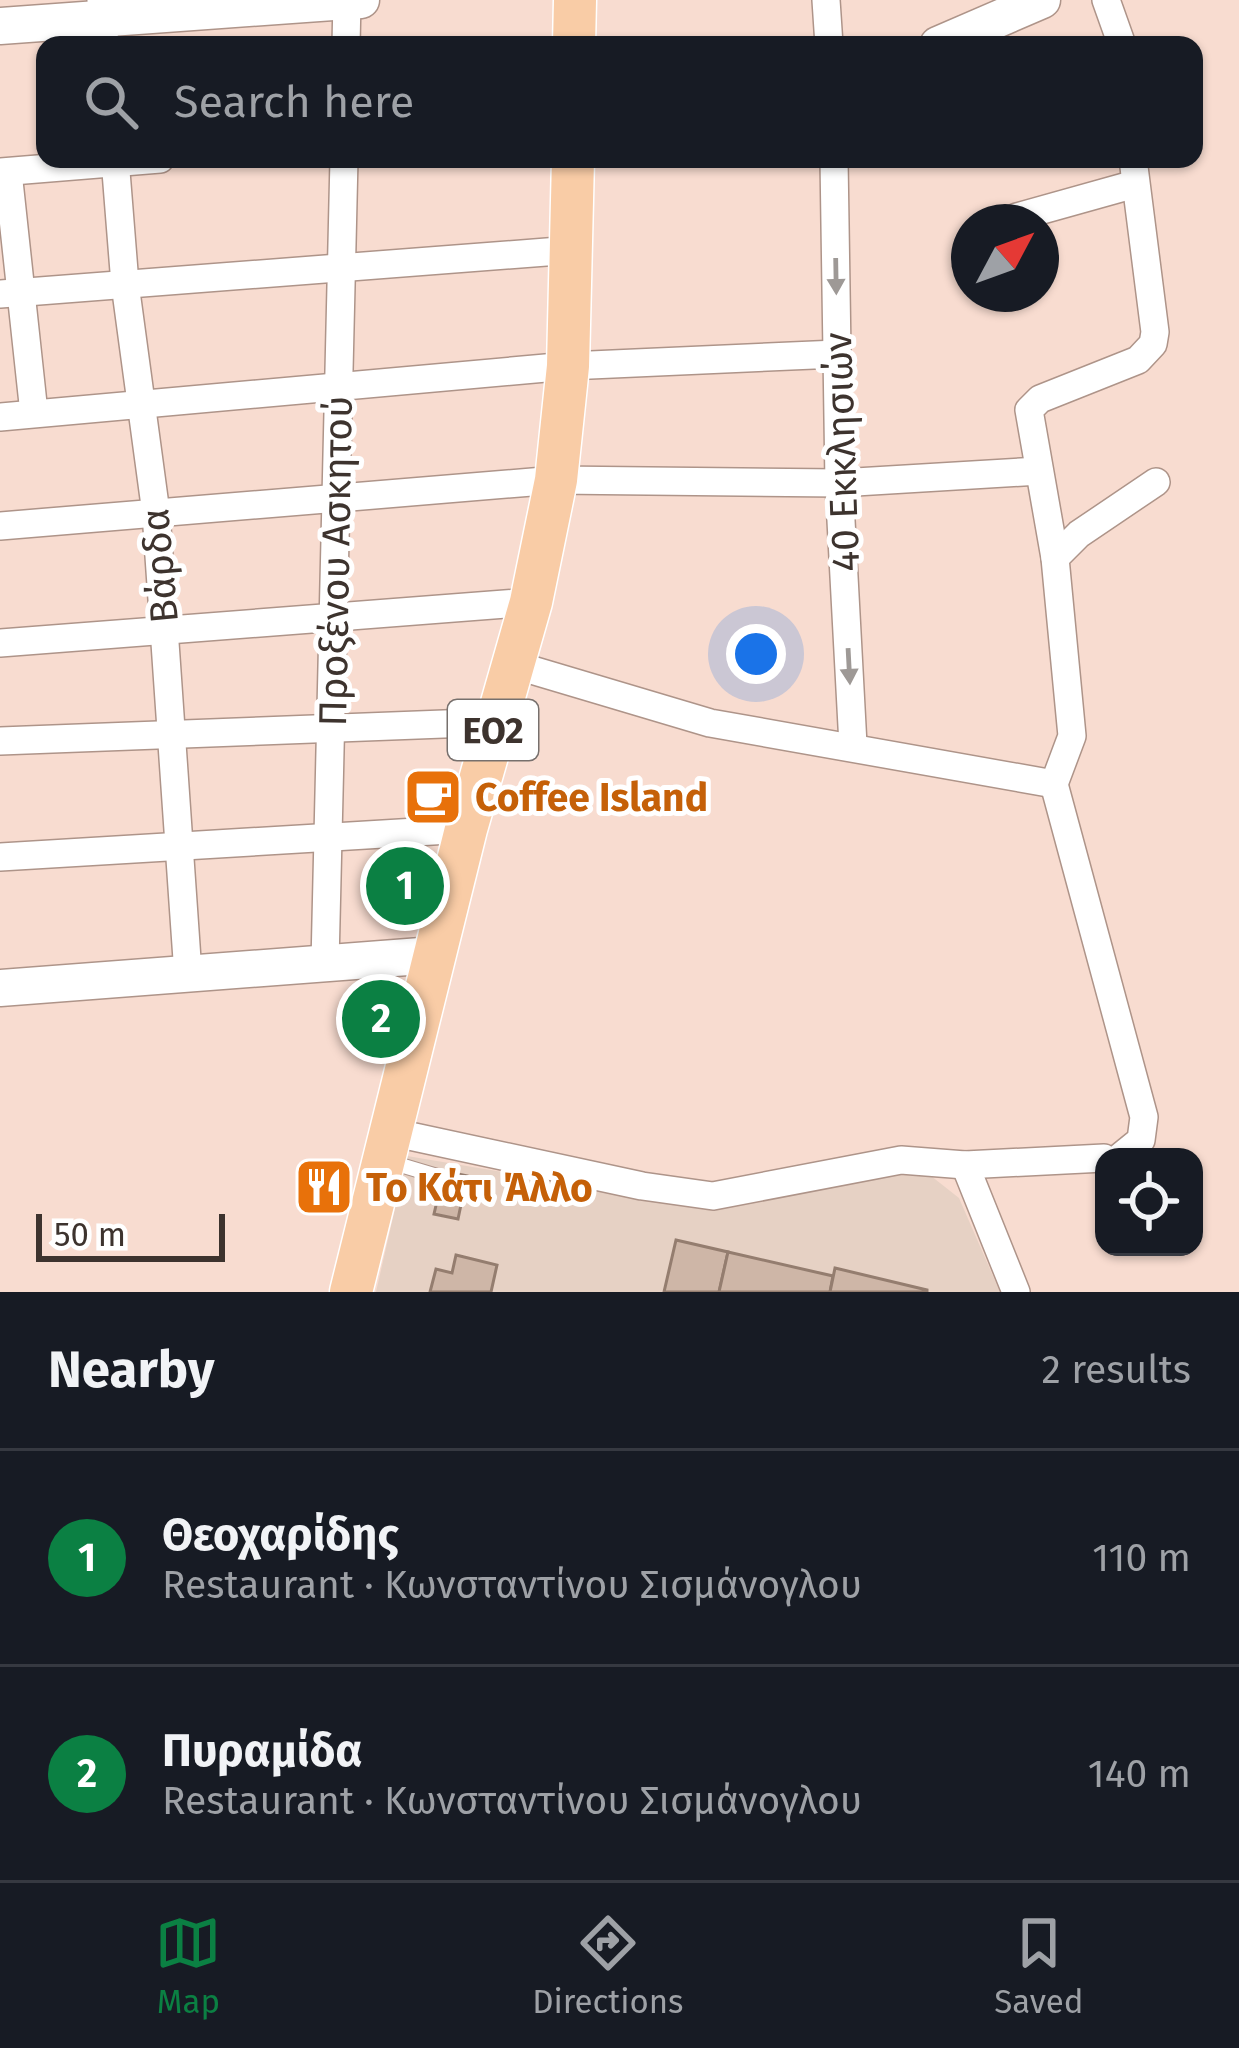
<!DOCTYPE html>
<meta charset="utf-8">
<style>
:root{--surface:#171b24;--page:#242831;--text:#f1f3f6;--muted:#9ea1a6;--line:#363941;--accent:#0b8043}
body{margin:0;font-family:"Fira Sans",sans-serif;background:var(--page);color:var(--text)}
.controls{position:absolute;right:36px;bottom:36px;display:grid;overflow:hidden;border-radius:24px;box-shadow:0 3px 9px #0004}
.controls button{width:108px;height:108px;display:grid;place-items:center;padding:0;border:0;border-bottom:3px solid var(--line);background:var(--surface);color:var(--text);font:60px sans-serif}
.compass{position:absolute;left:951px;top:204px;width:108px;height:108px;border-radius:50%;background:var(--surface);box-shadow:0 3px 9px #0004;rotate:49deg}
.scale{position:absolute;left:36px;bottom:30px;width:189px;box-sizing:border-box;padding-left:12px;border:6px solid #3d332e;border-top:0;font-size:33px;line-height:42px;white-space:nowrap;color:#3d332e;-webkit-text-stroke:9px #fff;paint-order:stroke}
.you{position:absolute;left:756px;top:654px;width:42px;height:42px;margin:-30px;border:9px solid #fff;border-radius:50%;background:#1a73e8;box-shadow:0 0 0 18px #1a73e833}
.badge{display:grid;place-items:center;width:78px;height:78px;border-radius:50%;background:var(--accent);color:#fff;font-size:39px;font-weight:700}
.pin{position:absolute;translate:-50% -50%;border:6px solid #fff;box-shadow:0 3px 12px #0006}
.list{margin:0;padding:0;list-style:none}
h2{display:flex;justify-content:space-between;align-items:center;height:156px;margin:0;padding:0 48px;font-size:51px}
h2 small{font-size:39px;font-weight:400;color:var(--muted)}
.list li{display:grid;grid-template-columns:78px 1fr auto;gap:36px;align-items:center;box-sizing:border-box;height:216px;padding:0 48px;border-top:3px solid var(--line)}
.list b{display:block;font-size:45px;white-space:nowrap}
.list p{margin:0;font-size:39px;white-space:nowrap;color:var(--muted)}
.list em{font-size:39px;font-style:normal;color:var(--muted)}
.icon{flex:none;width:66px;height:66px;fill:none;stroke:currentColor;stroke-width:2;stroke-linecap:round;stroke-linejoin:round}
.map{position:relative;flex:none;width:1239px;height:1292px;overflow:hidden}
.search{position:absolute;background:var(--surface);box-shadow:0 3px 9px #0004;left:36px;right:36px;top:36px;height:132px;display:flex;align-items:center;gap:30px;box-sizing:border-box;padding:0 42px;border-radius:24px;color:var(--muted);font-size:45px}
.sheet{height:588px;background:var(--surface)}
nav{display:flex;justify-content:space-around;align-items:center;box-sizing:border-box;height:168px;border-top:3px solid var(--line);background:var(--surface);font-size:33px;color:var(--muted)}
nav a{display:grid;justify-items:center;gap:6px}
nav .on{color:var(--accent)}
.map>svg:first-child{display:block}
</style>
<div class="map">
<svg width="1239" height="1292" viewBox="0 0 1239 1292">
<rect width="100%" height="100%" fill="#f8dcd0"/>
<!-- medical -->
<path fill="#e6d1c4" d="M407,1156L700,1205L901,1170L926,1172L959,1198L1000,1292H376Z"/>
<!-- building -->
<g fill="#ceb6a7" stroke="#947d6f" stroke-width="3">
<path d="M444,1171L467,1176L458,1219L434,1214Z"/>
<path d="M676,1240L728,1252L719,1292H664Z"/>
<path d="M728,1252L833,1276L830,1292H719Z"/>
<path d="M456,1255L497,1265L491,1292H430L436,1269L452,1273Z"/>
<path d="M835,1268L927,1290V1292H830Z"/>
</g>
<g fill="none" stroke-linecap="round" stroke-linejoin="round">
<defs>
<path id="lane" d="M387,1161L474,1187"/>
<g id="street">
<path d="M101,0L105,45"/>
<path d="M826,0L829,45"/>
<path d="M1106,0L1122,45"/>
<path d="M346,45L347,0"/>
<path d="M115,159L125,284L156,513L188,974"/>
<path d="M834,159L839,483L853,745"/>
<path d="M0,172L160,159"/>
<path d="M8,172L34,413"/>
<path d="M1017,217L1135,184"/>
<path d="M0,294L572,250"/>
<path d="M0,417L568,366L837,354"/>
<path d="M0,526L556,480L839,483L1039,471"/>
<path d="M1055,558L1029,410L1040,399L1138,360L1153,344L1155,332L1133,159"/>
<path d="M0,643L531,602"/>
<path d="M515,665L710,723L1054,784"/>
<path d="M0,741L496,722"/>
<path d="M1054,784L1144,1117L1141,1140L1120,1157"/>
<path d="M1054,784L1072,736L1055,558L1079,534L1156,482"/>
<path d="M0,857L466,829"/>
<path d="M325,963L344,159"/>
<path d="M391,1132L642,1186L713,1196L901,1160L965,1165L1104,1158"/>
<path d="M965,1165L1016,1292"/>
</g>
<g id="secondary">
<path d="M0,26L361,0"/>
<path d="M938,45L1042,0"/>
<path d="M0,988L434,955"/>
</g>
<g id="primary">
<path d="M574,45L575,0"/>
<path d="M351,1292L466,829L531,602L556,480L568,366L573,159"/>
</g>
</defs>
<!-- lane casing -->
<use href="#lane" stroke="#ae9489" stroke-width="16"/>
<!-- street casing -->
<use href="#street" stroke="#ae9489" stroke-width="30"/>
<!-- secondary casing -->
<use href="#secondary" stroke="#ae9489" stroke-width="39"/>
<!-- primary casing -->
<use href="#primary" stroke="#fff" stroke-width="45"/>
<!-- lane -->
<use href="#lane" stroke="#fff" stroke-width="14"/>
<!-- street -->
<use href="#street" stroke="#fff" stroke-width="27"/>
<!-- secondary -->
<use href="#secondary" stroke="#fff" stroke-width="36"/>
<!-- primary -->
<use href="#primary" stroke="#f9cca6" stroke-width="42"/>
</g>
<!-- one-way arrows -->
<defs><path id="oneway-solid" d="M-6-.8H1V-3.2L6.5 0L1 3.2V.8H-6Z" transform="scale(3)"/></defs>
<g fill="#9e9996">
<use href="#oneway-solid" transform="translate(836 276) rotate(89)"/>
<use href="#oneway-solid" transform="translate(849 666) rotate(87)"/>
</g>
<!-- icons -->
<defs>
<symbol id="cafe-square" viewBox="-11 -11 22 22"><rect x="-9" y="-9" width="18" height="18" rx="4" fill="#e8710a" stroke="#fff"/><path d="M-5.5-4.5H6V0H3Q3 3.5 0 3.5H-2.5Q-5.5 3.5-5.5 0ZM3-3.2v2h1.7v-2ZM-6 4.5H4V6H-6Z" fill="#fff"/></symbol>
<symbol id="restaurant-square" viewBox="-11 -11 22 22"><rect x="-9" y="-9" width="18" height="18" rx="4" fill="#e8710a" stroke="#fff"/><path d="M-5-6h1v4h1v-4h1v4h1v-4h1v5L-1.5 .5V6h-2V.5L-5-1ZM5-6V6H3V1.5H1.5Q1.5-4 5-6Z" fill="#fff"/></symbol>
</defs>
<g fill-rule="evenodd">
<use href="#cafe-square" x="400" y="764" width="66" height="66"/>
<use href="#restaurant-square" x="291" y="1154" width="66" height="66"/>
</g>
<g text-anchor="middle" stroke-width="10" stroke-linejoin="round" paint-order="stroke">
<!-- shield labels -->
<rect fill="#fff" stroke="#77706d" stroke-width="3" x="448" y="700" width="90" height="60" rx="9"/>
<g font-size="36" font-weight="bold" fill="#3d332e">
<text x="493" y="743">ΕΟ2</text>
</g>
<!-- street labels -->
<g font-size="39" fill="#3d332e" stroke="#fff">
<text transform="translate(841 452) rotate(-92)" y="14">40 Εκκλησιών</text>
<text transform="translate(335 561) rotate(-89)" y="14">Προξένου Ασκητού</text>
<text transform="translate(159 566) rotate(-95)" y="14">Βάρδα</text>
</g>
<!-- food labels -->
<g font-size="39" font-weight="bold" fill="#c56008" stroke="#fff" text-anchor="start">
<text x="475" y="811">Coffee Island</text>
<text x="366" y="1201">Το Κάτι Άλλο</text>
</g>
</g>
</svg>
<div class="controls">
<button><svg class="icon" aria-label="locate" viewBox="0 0 24 24"><circle cx="12" cy="12" r="6"/><path d="M12 2v4M12 18v4M2 12h4M18 12h4"/></svg></button>
</div>
<svg class="compass" viewBox="-18 -18 36 36"><path d="M0-13l5 13h-10z" fill="#e53935"/><path d="M0 13l5-13h-10z" fill="#9ea1a6"/></svg>
<div class="scale">50 m</div>
<div class="you"></div>
<div class="pin badge" style="left:405px;top:886px">1</div>
<div class="pin badge" style="left:381px;top:1019px">2</div>
<div class="search"><svg class="icon" aria-label="search" viewBox="0 0 24 24"><circle cx="10" cy="10" r="6"/><path d="M15 15l6 6"/></svg>Search here</div>
</div>
<section class="sheet">
<h2>Nearby<small>2 results</small></h2>
<ul class="list">
<li><span class="badge">1</span><div><b>Θεοχαρίδης</b><p>Restaurant · Κωνσταντίνου Σισμάνογλου</p></div><em>110 m</em></li>
<li><span class="badge">2</span><div><b>Πυραμίδα</b><p>Restaurant · Κωνσταντίνου Σισμάνογλου</p></div><em>140 m</em></li>
</ul>
</section>
<nav>
<a class="on"><svg class="icon" aria-label="map" viewBox="0 0 24 24"><path d="M3 6l6-2 6 2 6-2v14l-6 2-6-2-6 2zM9 4v14M15 6v14"/></svg>Map</a>
<a><svg class="icon" aria-label="directions" viewBox="0 0 24 24"><path d="M12 3l9 9-9 9-9-9zM9 14v-3h6M13 9l2 2-2 2"/></svg>Directions</a>
<a><svg class="icon" aria-label="saved" viewBox="0 0 24 24"><path d="M7 4h10v16l-5-4-5 4z"/></svg>Saved</a>
</nav>
